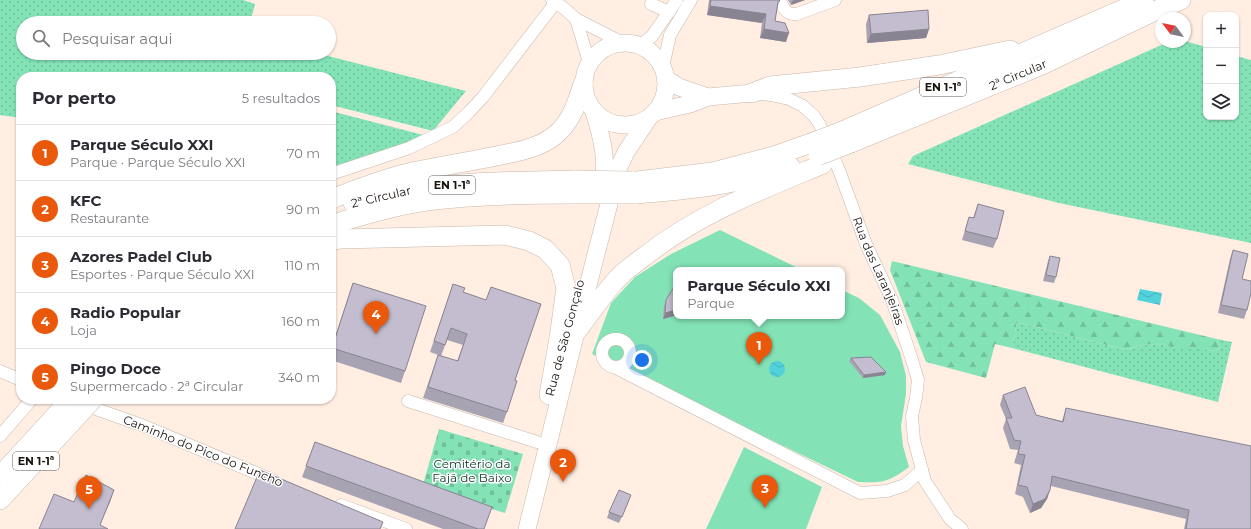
<!DOCTYPE html>
<html lang="pt">
<meta charset="utf-8">
<style>
:root{--surface:#fff;--page:#f7f7f7;--text:#2b2b33;--muted:#7c7c81;--line:#e1e1e2;--accent:#ea580c}
body{margin:0;font-family:Montserrat,sans-serif;background:var(--page);color:var(--text)}
.controls{position:absolute;right:12px;top:12px;display:grid;overflow:hidden;border-radius:8px;box-shadow:0 1px 3px #0004}
.controls button{width:36px;height:36px;display:grid;place-items:center;padding:0;border:0;border-bottom:1px solid var(--line);background:var(--surface);color:var(--text);font:20px sans-serif}
.compass{position:absolute;left:1155px;top:12px;width:36px;height:36px;border-radius:50%;background:var(--surface);box-shadow:0 1px 3px #0004;rotate:302deg}
.you{position:absolute;left:642px;top:360px;width:14px;height:14px;margin:-10px;border:3px solid #fff;border-radius:50%;background:#1a73e8;box-shadow:0 0 0 6px #1a73e833}
.badge{display:grid;place-items:center;width:26px;height:26px;border-radius:50%;background:var(--accent);color:#fff;font-size:13px;font-weight:700}
.pin{position:absolute;translate:-50% -33px;filter:drop-shadow(0 1px 2px #0008)}
.pin::after{content:'';position:absolute;top:21px;width:14px;height:12px;background:inherit;clip-path:polygon(0 0,100% 0,50% 100%)}
.popup{position:absolute;left:673px;top:267px;width:172px;height:52px;box-sizing:border-box;display:grid;place-content:center;border-radius:8px;background:var(--surface);filter:drop-shadow(0 1px 3px #0005);font-size:13px;white-space:nowrap;color:var(--muted)}
.popup b{font-size:15px;color:var(--text)}
.popup::after{content:'';position:absolute;left:50%;top:100%;margin-left:-8px;border:8px solid transparent;border-top-color:var(--surface)}
.list{margin:0;padding:0;list-style:none}
h2{display:flex;justify-content:space-between;align-items:center;height:52px;margin:0;padding:0 16px;font-size:17px}
h2 small{font-size:13px;font-weight:400;color:var(--muted)}
.list li{display:grid;grid-template-columns:26px 1fr auto;gap:12px;align-items:center;box-sizing:border-box;height:56px;padding:0 16px;border-top:1px solid var(--line)}
.list b{display:block;font-size:15px;white-space:nowrap}
.list p{margin:0;font-size:13px;white-space:nowrap;color:var(--muted)}
.list em{font-size:13px;font-style:normal;color:var(--muted)}
.icon{flex:none;width:22px;height:22px;fill:none;stroke:currentColor;stroke-width:2;stroke-linecap:round;stroke-linejoin:round}
.map{position:relative;flex:none;width:1251px;height:529px;overflow:hidden}
.search{position:absolute;background:var(--surface);box-shadow:0 1px 3px #0004;left:16px;top:16px;width:320px;height:44px;display:flex;align-items:center;gap:10px;box-sizing:border-box;padding:0 14px;border-radius:22px;color:var(--muted);font-size:15px}
.panel{position:absolute;background:var(--surface);box-shadow:0 1px 3px #0004;left:16px;top:72px;width:320px;height:332px;border-radius:16px}
.map>svg:first-child{display:block}
</style>
<div class="map">
<svg width="1251" height="529" viewBox="0 0 1251 529">
<defs>
<pattern id="grass-dots" width="8" height="8" patternUnits="userSpaceOnUse"><rect width="8" height="8" fill="#83e3b7"/><path d="M2 2h.1M6 6h.1" fill="none" stroke="#71c29c" stroke-width="1.8" stroke-linecap="round"/></pattern>
<pattern id="forest-firs" width="22" height="20" patternUnits="userSpaceOnUse"><rect width="22" height="20" fill="#83e3b7"/><path d="M5 1l3.5 6h-7zM16 11l3.5 6h-7z" fill="#71c29c"/></pattern>
<pattern id="cemetery-stones" width="16" height="16" patternUnits="userSpaceOnUse"><rect width="16" height="16" fill="#83e3b7"/><path d="M2 7V4a2 2 0 0 1 4 0v3zM10 15v-3a2 2 0 0 1 4 0v3z" fill="#71c29c"/></pattern>
<pattern id="water-waves" width="16" height="10" patternUnits="userSpaceOnUse"><rect width="16" height="10" fill="#51d2db"/><path d="M0 5q4-4 8 0t8 0" fill="none" stroke="#46b3bb"/></pattern>
</defs>
<rect width="100%" height="100%" fill="#ffeee1"/>
<!-- grass -->
<g fill="url(#grass-dots)">
<path d="M0,0H243L255,4L250,23H23V53H316L466,91L433,131L331,105V77H21V118L0,115Z"/>
<path d="M1185,41L1206,47V117H1236V56L1251,60V243L1059,203L908,164L913,156L1168,42Z"/>
<path d="M331,111L427,136L331,169Z"/>
<path d="M1017,322L1126,350L1142,345L1157,344L1176,348H1204L1212,351L1220,349L1217,339L1232,342L1218,402L1012,348Z"/>
</g>
<!-- forest -->
<path fill="url(#forest-firs)" d="M892,261L1217,339L1220,349L1212,351L1204,348H1176L1157,344L1142,345L1126,350L1017,322L1012,348L995,344L986,378L926,362L890,270Z"/>
<!-- cemetery -->
<path fill="url(#cemetery-stones)" d="M439,429L523,454L505,513L422,488Z"/>
<!-- green -->
<g fill="#83e3b7">
<path d="M720,230L802,270H676V316H842V290L859,298L880,315L900,352L906,376V394L901,426L903,446L909,467C889,482 883,483 858,482L592,354L611,303L635,277L671,254Z"/>
<path d="M744,447L822,487L806,529H706Z"/>
</g>
<!-- water -->
<g fill="url(#water-waves)">
<path d="M1140,289L1162,293L1160,305L1137,300Z"/>
<circle cx="777" cy="369" r="8"/>
</g>
<g fill="none" stroke-linecap="round" stroke-linejoin="round">
<defs>
<g id="minor">
<path d="M552,0L565,9L576,19L621,42"/>
<path d="M780,0C783,9 787,15 797,14L835,0"/>
<path d="M651,4L669,12"/>
<path d="M576,19L589,62"/>
<path d="M641,45L652,36L677,0"/>
<path d="M663,67L670,35L691,0"/>
<path id="s1" d="M757,94L771,95L789,99L803,106L814,116L820,125L839,170L866,244L892,300L911,357L918,380L916,398L912,416L914,440L925,481L950,519L962,529"/>
<path d="M331,174L409,148L453,127L469,112L483,97L556,2"/>
<circle cx="616" cy="353" r="14"/>
<path d="M614,367L860,493L887,491L905,485L922,470"/>
<path d="M0,371L21,380"/>
<path d="M408,401L537,442"/>
<path d="M82,404L144,426L273,480"/>
<path d="M0,436L32,399"/>
<path d="M341,505L406,529"/>
</g>
<g id="secondary">
<circle cx="625" cy="84" r="41"/>
<path d="M666,79L679,87L708,97"/>
<path d="M594,112C603,141 608,161 602,192"/>
<path d="M655,112L690,104L708,97L752,93"/>
<path d="M527,529L576,332L618,169L626,152L648,119"/>
</g>
<g id="trunk">
<path d="M752,93L770,86L860,77L939,65L1010,50"/>
<path d="M847,129L1144,0"/>
<path d="M851,143L1042,65L1157,10L1181,0"/>
<path d="M637,181L713,172L774,156L811,143"/>
<path d="M635,194C687,190 741,185 790,166"/>
<path d="M331,200L334,198C360,188 385,178 412,172C440,166 468,162 496,156C516,152 537,149 554,136C571,123 577,103 583,84"/>
<path d="M353,203C424,180 501,182 575,180"/>
<path d="M331,225C362,215 393,206 426,201C474,195 523,194 572,194"/>
<path d="M331,240L341,239L505,235L529,241L545,249L560,265L566,288L559,338L549,395"/>
<path d="M576,332C592,312 605,290 623,273C630,267 638,261 645,256C698,214 761,190 823,164"/>
<path d="M0,476L57,414"/>
<path d="M0,500L72,422"/>
</g>
</defs>
<!-- minor casing -->
<use href="#minor" stroke="#c8b8ab" stroke-width="13"/>
<!-- secondary casing -->
<use href="#secondary" stroke="#c8b8ab" stroke-width="18"/>
<!-- trunk casing -->
<use href="#trunk" stroke="#c8b8ab" stroke-width="20"/>
<!-- minor -->
<use href="#minor" stroke="#fff" stroke-width="12"/>
<!-- secondary -->
<use href="#secondary" stroke="#fff" stroke-width="17"/>
<!-- trunk -->
<use href="#trunk" stroke="#fff" stroke-width="19"/>
<defs>
<g id="trunk-bridge">
<path d="M811,143L847,129"/>
<path d="M818,156L851,143"/>
<path d="M575,180L632,181"/>
<path d="M572,194H635"/>
<path d="M57,414L71,399"/>
<path d="M72,422L93,399"/>
</g>
</defs>
<!-- trunk-bridge casing -->
<use href="#trunk-bridge" stroke="#c8b8ab" stroke-width="20" stroke-linecap="butt"/>
<!-- trunk-bridge -->
<use href="#trunk-bridge" stroke="#fff" stroke-width="19"/>
</g>
<!-- wall -->
<g fill="#a8a3b2">
<path d="M709,0H779L777,10L775,21L786,42L760,38L762,23L707,15Z"/>
<path d="M788,0H805L791,5Z"/>
<path d="M869,15L929,29L926,38L867,43L866,24Z"/>
<path d="M978,204L997,239L993,248L962,240L969,217L973,218Z"/>
<path d="M1233,250L1242,279L1247,310L1244,319L1218,313L1230,259Z"/>
<path d="M1050,256L1056,277L1054,283L1043,281L1048,261Z"/>
<path d="M353,283L405,371L401,383L331,360V349Z"/>
<path d="M453,284L463,292L515,380L507,412L503,423L423,398L438,355L457,361L463,345L447,340L441,356L430,352Z"/>
<path d="M666,300L674,316L663,319L664,306Z"/>
<path d="M851,358L885,375L863,378L849,361Z"/>
<path d="M1003,395L1036,415L1062,421L1066,408L1251,529H1184L1186,519L1051,486L1047,499L1041,508L1030,513L1023,497L1015,494L1021,465L1014,463L1018,450L1010,449L1003,428L1006,419L1000,405Z"/>
<path d="M315,442L484,529H443L302,477Z"/>
<path d="M629,501L619,523L607,518L609,512Z"/>
</g>
<!-- shaded-wall -->
<g fill="#888491">
<path d="M793,0H805L791,5Z"/>
<path d="M710,6L766,14L762,23L707,15Z"/>
<path d="M764,29L789,33L786,42L760,38Z"/>
<path d="M929,29L926,38L867,43L871,34Z"/>
<path d="M676,310L674,316L663,319L665,313Z"/>
<path d="M886,372L885,375L863,378L864,375Z"/>
<path d="M114,490L110,502L98,529Z"/>
<path d="M1050,490L1047,499L1041,508L1030,513L1033,504Z"/>
</g>
<!-- building -->
<g fill="#c3bdcf" stroke="#888491">
<path d="M711,0H779L780,1L778,2L775,21L785,23L789,33L764,29L766,14L710,6Z"/>
<path d="M928,10L929,29L871,34L869,15Z"/>
<path d="M978,204L1004,211L997,239L965,231L969,217L974,218Z"/>
<path d="M1233,250L1248,254L1242,279L1251,281V293L1247,310L1221,305Z"/>
<path d="M1050,256L1060,258L1056,277L1046,275Z"/>
<path d="M353,283L426,306L405,371L332,348Z"/>
<path d="M453,284L465,288L463,292L486,300L491,287L541,304L515,380L517,381L507,412L428,387L438,355L458,361L467,334L451,328L445,345L434,341Z"/>
<path d="M676,285V310L665,313L666,300L674,287Z"/>
<path d="M871,357L886,372L864,375L851,358Z"/>
<path d="M1025,387L1036,415L1063,422L1066,408L1251,446V529H1186L1189,510L1052,476L1050,490L1045,499L1033,504L1027,487L1018,485L1025,455L1018,454L1021,441L1014,440L1006,418H1012L1003,395Z"/>
<path d="M315,442L492,507L484,529H478L306,466Z"/>
<path d="M260,470L383,522L380,529H235Z"/>
<path d="M86,475L114,490L100,525L108,529H39L54,494L74,502Z"/>
<path d="M619,490L631,495L622,517L609,512Z"/>
</g>
<g text-anchor="middle" stroke-width="3" stroke-linejoin="round" paint-order="stroke">
<!-- shield labels -->
<g fill="#fff" stroke="#5f5b58" stroke-width="1">
<rect x="920" y="78" width="46" height="18" rx="3"/>
<rect x="429" y="176" width="46" height="18" rx="3"/>
<rect x="13" y="452" width="46" height="18" rx="3"/>
</g>
<g font-size="11" font-weight="bold" fill="#1b1510">
<text x="943" y="91">EN 1-1ª</text>
<text x="452" y="189">EN 1-1ª</text>
<text x="36" y="465">EN 1-1ª</text>
</g>
<!-- street labels -->
<g font-size="12" fill="#1b1510" stroke="#fff">
<text transform="translate(1018 75) rotate(-23)" y="4">2ª Circular</text>
<text transform="translate(381 197) rotate(-13)" y="4">2ª Circular</text>
<text dy="4" stroke="none"><textPath href="#s1" startOffset="231">Rua das Laranjeiras</textPath></text>
<text transform="translate(565 338) rotate(-75)" y="4">Rua de São Gonçalo</text>
<text transform="translate(203 451) rotate(22)" y="4">Caminho do Pico do Funcho</text>
</g>
<!-- park labels -->
<g font-size="12" fill="#0a3625" stroke="#fff">
<text x="472" y="468">Cemitério da<tspan x="472" dy="14">Fajã de Baixo</tspan></text>
</g>
</g>
</svg>
<div class="controls">
<button>+</button>
<button>−</button>
<button><svg class="icon" aria-label="layers" viewBox="0 0 24 24"><path d="M12 4l9 5-9 5-9-5zM3 14l9 5 9-5"/></svg></button>
</div>
<svg class="compass" viewBox="-18 -18 36 36"><path d="M0-13l5 13h-10z" fill="#e53935"/><path d="M0 13l5-13h-10z" fill="#7c7c81"/></svg>
<div class="you"></div>
<div class="pin badge" style="left:759px;top:365px">1</div>
<div class="popup"><b>Parque Século XXI</b>Parque</div>
<div class="pin badge" style="left:563px;top:482px">2</div>
<div class="pin badge" style="left:765px;top:508px">3</div>
<div class="pin badge" style="left:376px;top:334px">4</div>
<div class="pin badge" style="left:89px;top:509px">5</div>
<div class="search"><svg class="icon" aria-label="search" viewBox="0 0 24 24"><circle cx="10" cy="10" r="6"/><path d="M15 15l6 6"/></svg>Pesquisar aqui</div>
<section class="panel">
<h2>Por perto<small>5 resultados</small></h2>
<ul class="list">
<li><span class="badge">1</span><div><b>Parque Século XXI</b><p>Parque · Parque Século XXI</p></div><em>70 m</em></li>
<li><span class="badge">2</span><div><b>KFC</b><p>Restaurante</p></div><em>90 m</em></li>
<li><span class="badge">3</span><div><b>Azores Padel Club</b><p>Esportes · Parque Século XXI</p></div><em>110 m</em></li>
<li><span class="badge">4</span><div><b>Radio Popular</b><p>Loja</p></div><em>160 m</em></li>
<li><span class="badge">5</span><div><b>Pingo Doce</b><p>Supermercado · 2ª Circular</p></div><em>340 m</em></li>
</ul>
</section>
</div>
